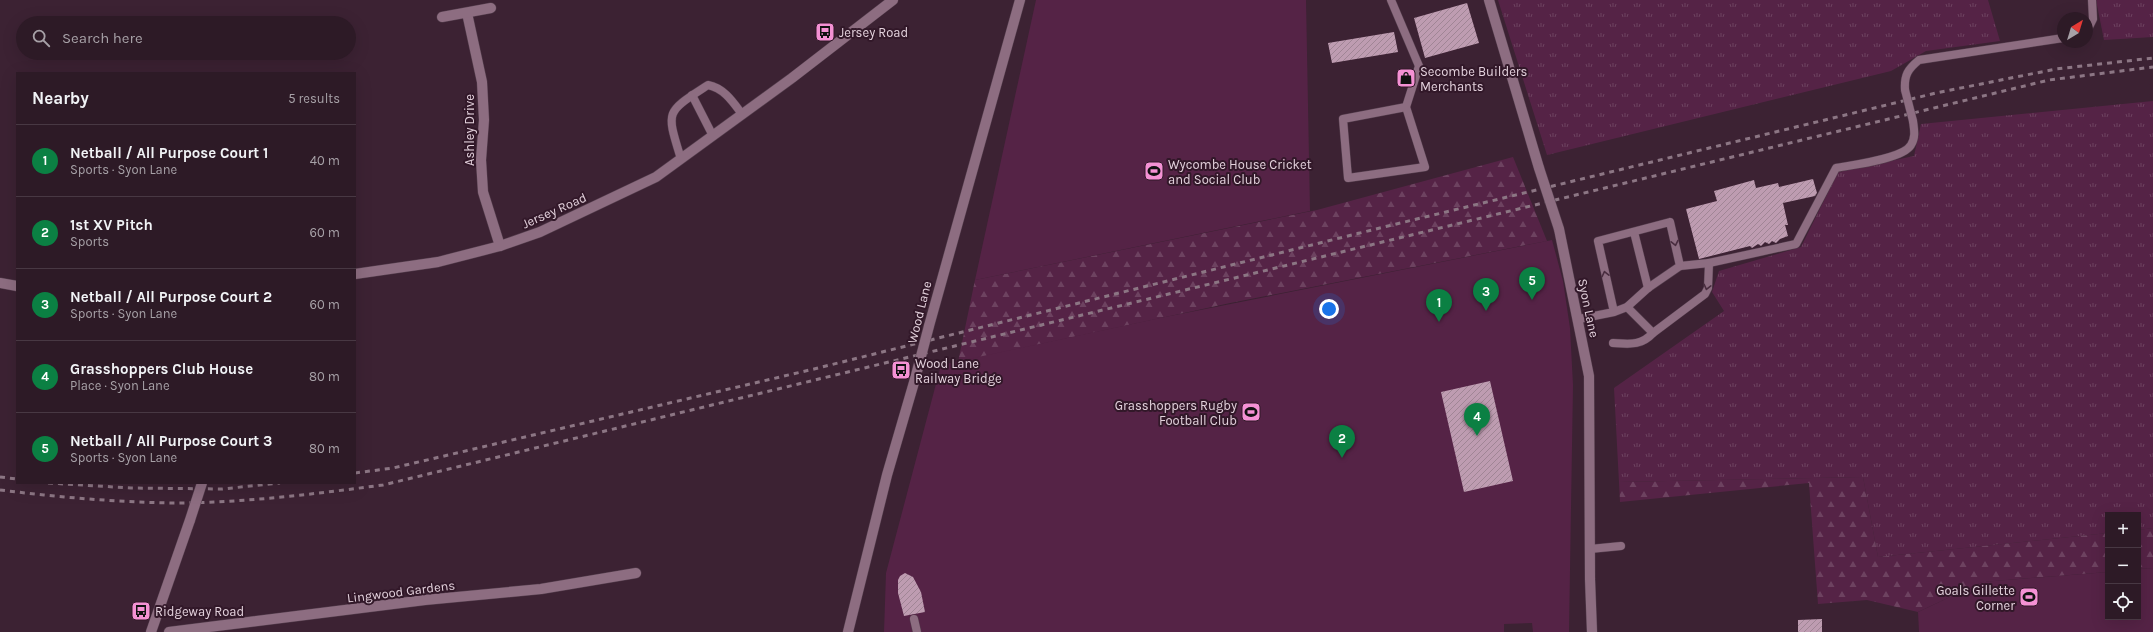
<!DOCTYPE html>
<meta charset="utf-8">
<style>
:root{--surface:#2d1a26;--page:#392732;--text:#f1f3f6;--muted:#a7a1a7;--line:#483843;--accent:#0b8043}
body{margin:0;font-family:Karla,sans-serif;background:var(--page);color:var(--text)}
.controls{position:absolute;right:12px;bottom:12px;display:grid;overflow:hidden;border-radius:0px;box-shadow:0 4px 16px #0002}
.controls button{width:36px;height:36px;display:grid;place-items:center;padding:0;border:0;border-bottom:1px solid var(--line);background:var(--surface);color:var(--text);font:20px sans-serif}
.compass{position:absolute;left:2057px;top:12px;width:36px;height:36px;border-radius:50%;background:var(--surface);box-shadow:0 4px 16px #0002;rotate:38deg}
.you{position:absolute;left:1329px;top:309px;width:14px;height:14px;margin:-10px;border:3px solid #fff;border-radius:50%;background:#1a73e8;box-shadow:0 0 0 6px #1a73e833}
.badge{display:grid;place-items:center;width:26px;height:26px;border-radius:50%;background:var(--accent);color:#fff;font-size:13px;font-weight:700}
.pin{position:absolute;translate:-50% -33px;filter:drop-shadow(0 1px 2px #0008)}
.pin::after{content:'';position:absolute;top:21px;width:14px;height:12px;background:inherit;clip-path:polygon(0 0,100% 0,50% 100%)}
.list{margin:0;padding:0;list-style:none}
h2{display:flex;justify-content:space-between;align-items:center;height:52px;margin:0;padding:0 16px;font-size:17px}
h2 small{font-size:13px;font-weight:400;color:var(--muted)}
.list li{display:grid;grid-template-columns:26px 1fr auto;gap:12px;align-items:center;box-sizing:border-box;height:72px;padding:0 16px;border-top:1px solid var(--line)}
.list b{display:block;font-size:15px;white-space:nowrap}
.list p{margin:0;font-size:13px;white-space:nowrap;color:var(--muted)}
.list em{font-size:13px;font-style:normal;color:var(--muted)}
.icon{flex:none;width:22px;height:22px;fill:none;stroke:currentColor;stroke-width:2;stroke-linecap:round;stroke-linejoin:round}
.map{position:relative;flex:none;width:2153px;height:632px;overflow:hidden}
.search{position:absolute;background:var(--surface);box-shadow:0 4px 16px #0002;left:16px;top:16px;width:340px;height:44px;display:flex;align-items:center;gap:10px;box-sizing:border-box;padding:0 14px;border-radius:22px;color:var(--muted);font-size:15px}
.panel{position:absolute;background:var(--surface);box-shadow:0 4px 16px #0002;left:16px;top:72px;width:340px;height:412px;border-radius:0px}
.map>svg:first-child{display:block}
</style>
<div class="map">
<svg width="2153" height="632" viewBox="0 0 2153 632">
<defs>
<pattern id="grass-tufts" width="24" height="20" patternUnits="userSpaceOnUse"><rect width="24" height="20" fill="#552346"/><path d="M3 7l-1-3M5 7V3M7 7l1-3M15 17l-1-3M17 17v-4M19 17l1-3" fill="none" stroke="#6d4260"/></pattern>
<pattern id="forest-firs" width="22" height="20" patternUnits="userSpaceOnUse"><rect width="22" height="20" fill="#552346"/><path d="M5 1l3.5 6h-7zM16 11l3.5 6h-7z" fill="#6d4260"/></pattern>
<pattern id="building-hatch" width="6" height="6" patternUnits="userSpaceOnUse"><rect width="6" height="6" fill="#be9cb1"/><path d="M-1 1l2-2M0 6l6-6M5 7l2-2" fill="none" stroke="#a08595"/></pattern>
</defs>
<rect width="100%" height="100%" fill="#3c2233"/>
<!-- grass -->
<g fill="url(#grass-tufts)">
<path d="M1498,0H1988L2000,41L1926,51L1891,71L1547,155Z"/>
<path d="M2096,0H2153V37L2104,40Z"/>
<path d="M2153,101V528L2138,530V515H2108V533L1878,557L1863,477L1619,482L1614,388L1724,311L1712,292L1719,271L1801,247L1838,172L1914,156L1921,124Z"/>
</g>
<!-- forest -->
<g fill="url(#forest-firs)">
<path d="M1513,157L1547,241L1230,303L958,362L975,280L1317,210Z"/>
<path d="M1863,477L1878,557L2108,533V572L1982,582L1918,612L1867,600L1818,604L1809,483L1620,502L1619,482Z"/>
<path d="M2153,528V568L2138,569V530Z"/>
</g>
<!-- pitch -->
<g fill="#552346">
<path d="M1036,0H1306L1310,211L975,280Z"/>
<path d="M1552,240L1563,281L1570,328L1573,385L1569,632H1533L1532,623L1504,624V632H884L886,573L941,365L1160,318Z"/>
<path d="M2153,568V632H1919L1918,612L1982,582L2108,572V617H2138V569Z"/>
</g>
<!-- building -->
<g fill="url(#building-hatch)">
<path d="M1467,3L1479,43L1425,58L1414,18Z"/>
<path d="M1394,32L1398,52L1332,63L1328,43Z"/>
<path d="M1813,179L1817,193L1815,196L1783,203L1788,225H1785L1788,236L1780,239L1776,243L1772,241L1769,244L1765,242L1761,246L1758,244L1752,248L1750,246L1699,259L1686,209L1717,201L1714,191L1754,180L1756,188L1778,183L1779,187Z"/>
<path d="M1490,381L1513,481L1464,492L1441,392Z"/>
<path d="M905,573L913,577L921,592L925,612L904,616L898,593V580L900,576Z"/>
<path d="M1822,619V632H1798V620Z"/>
</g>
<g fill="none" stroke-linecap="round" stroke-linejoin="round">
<defs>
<g id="lane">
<path d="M1391,0L1419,66L1406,107L1343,119L1348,178L1425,167L1406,107"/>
<path d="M2087,31L2093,19L2092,0"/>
<path d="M1905,90C1904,75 1908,69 1919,60L2063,38"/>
<path d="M692,95L713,136"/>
<path d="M681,159C666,110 665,113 708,85C724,88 733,102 742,114"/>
<path d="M1634,232L1648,288"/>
<path d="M1709,263L1796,244L1836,168C1852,165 1903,159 1911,145C1916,137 1914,129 1913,121"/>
<path d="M1627,307L1653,333L1705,294L1708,288L1709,263L1680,266"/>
<path d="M1579,319L1614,312L1627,307L1648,288L1680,266L1670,222L1598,241L1614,312"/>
<path d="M1613,343C1630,344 1641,346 1653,333"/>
<path d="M1590,549L1621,546"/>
<path d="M914,619L917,632"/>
</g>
<g id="street">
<path d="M467,13L482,82L484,120L481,160L483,192L500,246"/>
<path d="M442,17L491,8"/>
<path d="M151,632L190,520"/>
<path d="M169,632L425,600L541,589L636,573"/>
</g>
<g id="secondary">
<path d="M1489,0L1539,168"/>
<path d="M1559,229L1589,376L1590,579L1592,632"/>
<path d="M355,274L438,262L500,246L540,232L656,177L792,78L893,0"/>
<path d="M0,283L17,286"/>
<path d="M929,326L1020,0"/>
<path d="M848,632L887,475L915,379"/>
</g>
</defs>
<!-- lane casing -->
<use href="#lane" stroke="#543e4d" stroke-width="9"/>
<!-- street casing -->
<use href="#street" stroke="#543e4d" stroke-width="11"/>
<!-- secondary casing -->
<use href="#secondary" stroke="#543e4d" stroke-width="11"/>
<!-- lane -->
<use href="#lane" stroke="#8d6d81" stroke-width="8"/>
<!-- street -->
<use href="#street" stroke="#8d6d81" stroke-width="10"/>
<!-- secondary -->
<use href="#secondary" stroke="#8d6d81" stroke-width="10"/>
<!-- rail -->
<g stroke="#8c7684" stroke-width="3" stroke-dasharray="5 5" stroke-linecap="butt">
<path d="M355,473L393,468L814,369L1388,226L1936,93L2056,69L2153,58"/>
<path d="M0,477L17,479"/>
<path d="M48,483L131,488L222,489L280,483"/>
<path d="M0,490C57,497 114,502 172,503C243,503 314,494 383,485L2049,80L2153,67"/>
</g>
<defs>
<path id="lane-bridge" d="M1905,90L1913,121"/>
<path id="street-bridge" d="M190,520L202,483"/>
<g id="secondary-bridge">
<path d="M1539,168L1559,229"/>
<path d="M915,379L929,326"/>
</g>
</defs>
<!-- lane-bridge casing -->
<use href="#lane-bridge" stroke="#543e4d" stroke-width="9" stroke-linecap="butt"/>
<!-- street-bridge casing -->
<use href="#street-bridge" stroke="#543e4d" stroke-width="11" stroke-linecap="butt"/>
<!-- secondary-bridge casing -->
<use href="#secondary-bridge" stroke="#543e4d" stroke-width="11" stroke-linecap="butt"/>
<!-- lane-bridge -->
<use href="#lane-bridge" stroke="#8d6d81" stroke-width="8"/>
<!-- street-bridge -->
<use href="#street-bridge" stroke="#8d6d81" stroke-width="10"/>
<!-- secondary-bridge -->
<use href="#secondary-bridge" stroke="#8d6d81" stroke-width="10"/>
</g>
<!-- one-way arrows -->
<defs><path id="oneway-chevron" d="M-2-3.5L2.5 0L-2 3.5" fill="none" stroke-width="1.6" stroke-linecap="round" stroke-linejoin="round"/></defs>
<g stroke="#492d3f">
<use href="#oneway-chevron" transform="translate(1675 243) rotate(78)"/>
<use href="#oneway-chevron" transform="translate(1605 274) rotate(-103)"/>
<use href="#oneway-chevron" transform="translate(1707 287) rotate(104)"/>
</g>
<!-- icons -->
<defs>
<symbol id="bus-square" viewBox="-11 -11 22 22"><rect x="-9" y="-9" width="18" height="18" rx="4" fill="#f491d4" stroke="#321829"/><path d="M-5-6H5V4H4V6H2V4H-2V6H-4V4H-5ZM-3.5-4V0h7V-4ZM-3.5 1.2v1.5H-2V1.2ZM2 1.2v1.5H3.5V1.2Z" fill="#111"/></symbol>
<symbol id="shop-square" viewBox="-11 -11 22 22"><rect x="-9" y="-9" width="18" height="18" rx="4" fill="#f491d4" stroke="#321829"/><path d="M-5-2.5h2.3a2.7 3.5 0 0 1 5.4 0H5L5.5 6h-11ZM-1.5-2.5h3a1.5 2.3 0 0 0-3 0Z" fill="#111"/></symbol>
<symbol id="stadium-square" viewBox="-11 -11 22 22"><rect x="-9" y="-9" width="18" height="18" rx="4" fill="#f491d4" stroke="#321829"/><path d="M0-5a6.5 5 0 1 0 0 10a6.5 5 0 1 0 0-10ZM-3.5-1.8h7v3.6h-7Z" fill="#111"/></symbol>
</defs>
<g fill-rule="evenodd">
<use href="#bus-square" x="814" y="21" width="22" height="22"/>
<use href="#shop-square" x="1395" y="67" width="22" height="22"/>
<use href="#stadium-square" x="1143" y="160" width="22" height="22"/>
<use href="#bus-square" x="890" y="359" width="22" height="22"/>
<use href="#stadium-square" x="1240" y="401" width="22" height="22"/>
<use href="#stadium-square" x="2018" y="586" width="22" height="22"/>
<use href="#bus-square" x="130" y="600" width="22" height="22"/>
</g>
<g text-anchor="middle" stroke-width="4" stroke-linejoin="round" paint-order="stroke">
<!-- poi labels -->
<g font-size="13" fill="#e3d1dc" stroke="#321829" text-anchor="start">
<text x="839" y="37">Jersey Road</text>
<text x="1420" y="76">Secombe Builders<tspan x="1420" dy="15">Merchants</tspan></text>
<text x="1168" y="169">Wycombe House Cricket<tspan x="1168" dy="15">and Social Club</tspan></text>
<text x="915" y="368">Wood Lane<tspan x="915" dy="15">Railway Bridge</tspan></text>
<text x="1237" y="410" text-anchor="end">Grasshoppers Rugby<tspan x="1237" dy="15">Football Club</tspan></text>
<text x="2015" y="595" text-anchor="end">Goals Gillette<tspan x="2015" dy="15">Corner</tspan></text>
<text x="155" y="616">Ridgeway Road</text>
</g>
<!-- street labels -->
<g font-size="13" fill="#e3d1dc" stroke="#321829">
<text transform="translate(469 130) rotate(-90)" y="5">Ashley Drive</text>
<text transform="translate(554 210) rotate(-24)" y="5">Jersey Road</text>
<text transform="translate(1589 308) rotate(78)" y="5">Syon Lane</text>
<text transform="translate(919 312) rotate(-76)" y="5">Wood Lane</text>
<text transform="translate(401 591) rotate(-7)" y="5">Lingwood Gardens</text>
</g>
</g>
</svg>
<div class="controls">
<button>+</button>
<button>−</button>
<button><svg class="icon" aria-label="locate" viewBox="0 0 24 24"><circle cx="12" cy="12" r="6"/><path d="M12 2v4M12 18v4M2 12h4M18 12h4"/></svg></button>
</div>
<svg class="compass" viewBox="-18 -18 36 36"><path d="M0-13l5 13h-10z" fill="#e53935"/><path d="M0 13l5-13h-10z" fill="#a7a1a7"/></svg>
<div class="you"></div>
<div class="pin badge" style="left:1439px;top:322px">1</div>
<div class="pin badge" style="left:1342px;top:458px">2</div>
<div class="pin badge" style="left:1486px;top:311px">3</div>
<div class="pin badge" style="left:1477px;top:436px">4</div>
<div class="pin badge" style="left:1532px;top:300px">5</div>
<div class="search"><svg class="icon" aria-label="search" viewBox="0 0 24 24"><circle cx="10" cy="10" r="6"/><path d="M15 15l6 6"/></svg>Search here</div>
<section class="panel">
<h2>Nearby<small>5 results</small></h2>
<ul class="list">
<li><span class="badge">1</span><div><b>Netball / All Purpose Court 1</b><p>Sports · Syon Lane</p></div><em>40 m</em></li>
<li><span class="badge">2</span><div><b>1st XV Pitch</b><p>Sports</p></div><em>60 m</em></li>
<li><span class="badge">3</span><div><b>Netball / All Purpose Court 2</b><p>Sports · Syon Lane</p></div><em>60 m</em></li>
<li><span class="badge">4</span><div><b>Grasshoppers Club House</b><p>Place · Syon Lane</p></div><em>80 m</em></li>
<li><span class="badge">5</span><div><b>Netball / All Purpose Court 3</b><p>Sports · Syon Lane</p></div><em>80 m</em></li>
</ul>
</section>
</div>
